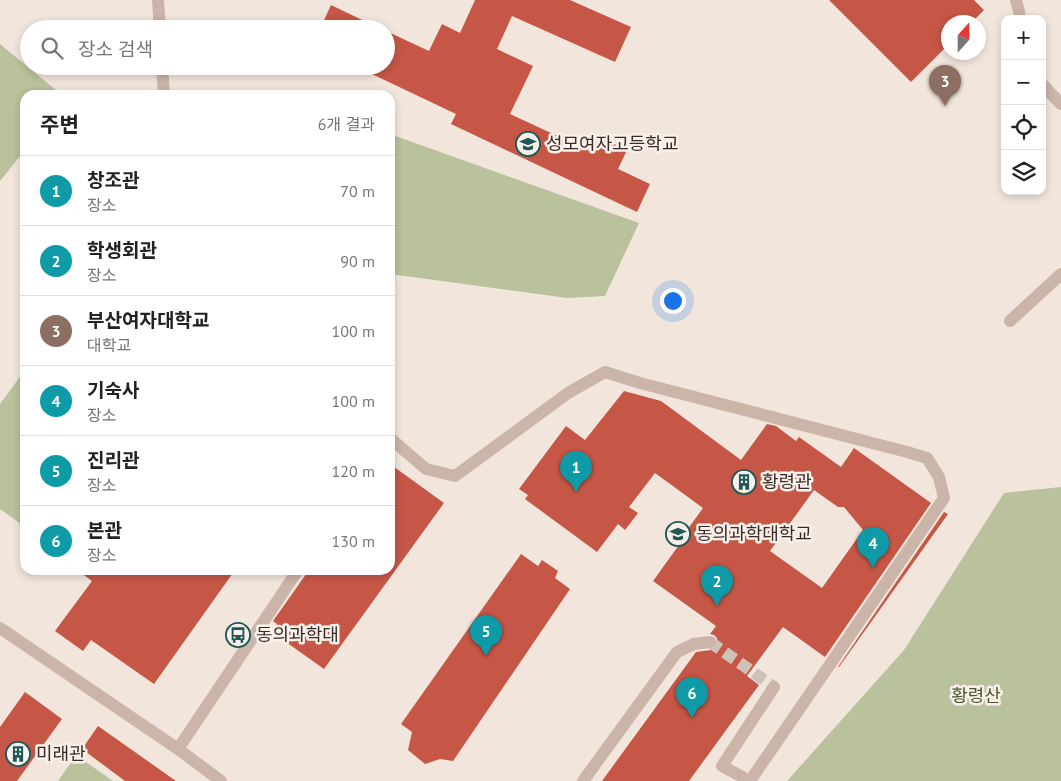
<!DOCTYPE html>
<html lang="ko">
<meta charset="utf-8">
<style>
:root{--surface:#fff;--page:#f6f6f6;--text:#222;--muted:#767676;--line:#e0e0e0;--accent:#1d5957}
body{margin:0;font-family:"PT Sans","Noto Sans KR",sans-serif;background:var(--page);color:var(--text)}
.controls{position:absolute;right:15px;top:15px;display:grid;overflow:hidden;border-radius:10px;box-shadow:0 2px 8px #0003}
.controls button{width:45px;height:45px;display:grid;place-items:center;padding:0;border:0;border-bottom:1px solid var(--line);background:var(--surface);color:var(--text);font:25px sans-serif}
.compass{position:absolute;left:941px;top:15px;width:45px;height:45px;border-radius:50%;background:var(--surface);box-shadow:0 2px 8px #0003;rotate:21deg}
.you{position:absolute;left:672px;top:300px;width:18px;height:18px;margin:-12px;border:4px solid #fff;border-radius:50%;background:#1a73e8;box-shadow:0 0 0 8px #1a73e833}
.badge{display:grid;place-items:center;width:32px;height:32px;border-radius:50%;background:var(--accent);color:#fff;font-size:16px;font-weight:700}
.pin{position:absolute;translate:-50% -41px;filter:drop-shadow(0 1px 2px #0008)}
.pin::after{content:'';position:absolute;top:26px;width:18px;height:15px;background:inherit;clip-path:polygon(0 0,100% 0,50% 100%)}
.list{margin:0;padding:0;list-style:none}
h2{display:flex;justify-content:space-between;align-items:center;height:65px;margin:0;padding:0 20px;font-size:21px}
h2 small{font-size:16px;font-weight:400;color:var(--muted)}
.list li{display:grid;grid-template-columns:32px 1fr auto;gap:15px;align-items:center;box-sizing:border-box;height:70px;padding:0 20px;border-top:1px solid var(--line)}
.list b{display:block;font-size:19px;white-space:nowrap}
.list p{margin:0;font-size:16px;white-space:nowrap;color:var(--muted)}
.list em{font-size:16px;font-style:normal;color:var(--muted)}
.icon{flex:none;width:28px;height:28px;fill:none;stroke:currentColor;stroke-width:2;stroke-linecap:round;stroke-linejoin:round}
.map{position:relative;flex:none;width:1061px;height:781px;overflow:hidden}
.search{position:absolute;background:var(--surface);box-shadow:0 2px 8px #0003;left:20px;top:20px;width:375px;height:55px;display:flex;align-items:center;gap:12px;box-sizing:border-box;padding:0 18px;border-radius:28px;color:var(--muted);font-size:19px}
.panel{position:absolute;background:var(--surface);box-shadow:0 2px 8px #0003;left:20px;top:90px;width:375px;height:485px;border-radius:15px}
.map>svg:first-child{display:block}
</style>
<div class="map">
<svg width="1061" height="781" viewBox="0 0 1061 781">
<rect width="100%" height="100%" fill="#f2e6dc"/>
<!-- green -->
<g fill="#b9c29c">
<path d="M0,44L62,95H25V150L0,181Z"/>
<path d="M390,134L639,223L605,296L568,298L390,274Z"/>
<path d="M25,370V527L0,509V404Z"/>
<path d="M1061,487V781H787L904,650L1004,493Z"/>
<path d="M76,755L113,781H58Z"/>
</g>
<!-- building -->
<g fill="#c65746" fill-rule="evenodd">
<path d="M475,0H570L631,27L615,62L512,16L497,49L533,66L510,114L594,153L601,138L627,150L618,169L650,184L637,212L451,124L456,114L355,66H386V31L429,51L442,24L460,33Z"/>
<path d="M829,0H974L984,10L972,22H948V45L911,82Z"/>
<path d="M331,5L381,29H320Z"/>
<path d="M624,391L661,401L741,460L767,424L776,426L796,441L799,437L841,467L854,448L931,503L825,657L783,627L747,676L759,685L689,781H602L696,652L711,650L715,648L718,645L717,638L714,635L710,634L716,626L653,581L679,545L677,544L703,508L655,473L629,507L638,513L625,530L618,524L597,552L525,499L528,495L519,489L566,426L585,440ZM814,490L838,507H844L863,530L822,588L770,551Z"/>
<path d="M390,464L444,503L324,669L272,632L277,624L273,621L309,570H390Z"/>
<path d="M944,512L948,514L839,667H838Z"/>
<path d="M521,554L538,566L542,560L558,571L555,578L570,589L453,761L440,759L425,764L408,750L412,732L401,724Z"/>
<path d="M77,570H235L154,684L91,640L83,651L55,631L92,581Z"/>
<path d="M25,692L62,719L17,781H0V727Z"/>
<path d="M98,726L176,781H125L82,749Z"/>
</g>
<g fill="none" stroke-linecap="round" stroke-linejoin="round">
<!-- minor-tunnel -->
<path stroke="#cdc1b8" stroke-width="12" stroke-dasharray="12 6" stroke-linecap="butt" d="M710,642L774,687"/>
<!-- minor -->
<g stroke="#cbb4a8" stroke-width="12">
<path d="M158,0L160,29"/>
<path d="M1016,0L1019,11L1020,19"/>
<path d="M162,66L164,95"/>
<path d="M1042,84L1061,104"/>
<path d="M1010,321L1061,274"/>
<path d="M390,438L426,469L455,476L568,393L605,372L640,383L907,452L927,458L939,477L944,498L750,781L722,766L774,687"/>
<path d="M0,628L178,749L221,781"/>
<path d="M178,749L298,570"/>
<path d="M583,781L677,652L694,644L710,642"/>
</g>
</g>
<!-- icons -->
<defs>
<symbol id="school-ring" viewBox="-11 -11 22 22"><circle r="9.5" fill="#faf0e9" stroke="#1d5957" stroke-width="1.5"/><path d="M0-5L7-2L0 1L-7-2ZM-4 1L0 2.5L4 1V4Q0 6-4 4Z" fill="#1d5957"/></symbol>
<symbol id="building-ring" viewBox="-11 -11 22 22"><circle r="9.5" fill="#faf0e9" stroke="#1d5957" stroke-width="1.5"/><path d="M-4-6H4V6H1V3H-1V6H-4ZM-2.5-4.3h1.7v1.8h-1.7ZM.8-4.3h1.7v1.8H.8ZM-2.5-1h1.7V.8h-1.7ZM.8-1h1.7V.8H.8Z" fill="#1d5957"/></symbol>
<symbol id="university-ring" viewBox="-11 -11 22 22"><circle r="9.5" fill="#faf0e9" stroke="#1d5957" stroke-width="1.5"/><path d="M0-5L7-2L0 1L-7-2ZM-4 1L0 2.5L4 1V4Q0 6-4 4Z" fill="#1d5957"/></symbol>
<symbol id="bus-ring" viewBox="-11 -11 22 22"><circle r="9.5" fill="#faf0e9" stroke="#1d5957" stroke-width="1.5"/><path d="M-5-6H5V4H4V6H2V4H-2V6H-4V4H-5ZM-3.5-4V0h7V-4ZM-3.5 1.2v1.5H-2V1.2ZM2 1.2v1.5H3.5V1.2Z" fill="#1d5957"/></symbol>
</defs>
<g fill-rule="evenodd">
<use href="#school-ring" x="514" y="130" width="28" height="28"/>
<use href="#building-ring" x="730" y="468" width="28" height="28"/>
<use href="#university-ring" x="664" y="520" width="28" height="28"/>
<use href="#bus-ring" x="224" y="621" width="28" height="28"/>
<use href="#building-ring" x="4" y="740" width="28" height="28"/>
</g>
<g text-anchor="middle" stroke-width="5" stroke-linejoin="round" paint-order="stroke">
<!-- poi labels -->
<g font-size="18" fill="#372b28" stroke="#faf0e9" text-anchor="start">
<text x="546" y="150">성모여자고등학교</text>
<text x="762" y="488">황령관</text>
<text x="696" y="540">동의과학대학교</text>
<text x="256" y="641">동의과학대</text>
<text x="36" y="760">미래관</text>
</g>
<!-- park labels -->
<g font-size="18" fill="#4b562c" stroke="#faf0e9">
<text x="976" y="702">황령산</text>
</g>
</g>
</svg>
<div class="controls">
<button>+</button>
<button>−</button>
<button><svg class="icon" aria-label="locate" viewBox="0 0 24 24"><circle cx="12" cy="12" r="6"/><path d="M12 2v4M12 18v4M2 12h4M18 12h4"/></svg></button>
<button><svg class="icon" aria-label="layers" viewBox="0 0 24 24"><path d="M12 4l9 5-9 5-9-5zM3 14l9 5 9-5"/></svg></button>
</div>
<svg class="compass" viewBox="-18 -18 36 36"><path d="M0-13l5 13h-10z" fill="#e53935"/><path d="M0 13l5-13h-10z" fill="#767676"/></svg>
<div class="you"></div>
<div class="pin badge" style="left:576px;top:492px;background:#0f9aa8">1</div>
<div class="pin badge" style="left:717px;top:606px;background:#0f9aa8">2</div>
<div class="pin badge" style="left:945px;top:106px;background:#8d6e63">3</div>
<div class="pin badge" style="left:873px;top:568px;background:#0f9aa8">4</div>
<div class="pin badge" style="left:486px;top:656px;background:#0f9aa8">5</div>
<div class="pin badge" style="left:692px;top:718px;background:#0f9aa8">6</div>
<div class="search"><svg class="icon" aria-label="search" viewBox="0 0 24 24"><circle cx="10" cy="10" r="6"/><path d="M15 15l6 6"/></svg>장소 검색</div>
<section class="panel">
<h2>주변<small>6개 결과</small></h2>
<ul class="list">
<li><span class="badge" style="background:#0f9aa8">1</span><div><b>창조관</b><p>장소</p></div><em>70 m</em></li>
<li><span class="badge" style="background:#0f9aa8">2</span><div><b>학생회관</b><p>장소</p></div><em>90 m</em></li>
<li><span class="badge" style="background:#8d6e63">3</span><div><b>부산여자대학교</b><p>대학교</p></div><em>100 m</em></li>
<li><span class="badge" style="background:#0f9aa8">4</span><div><b>기숙사</b><p>장소</p></div><em>100 m</em></li>
<li><span class="badge" style="background:#0f9aa8">5</span><div><b>진리관</b><p>장소</p></div><em>120 m</em></li>
<li><span class="badge" style="background:#0f9aa8">6</span><div><b>본관</b><p>장소</p></div><em>130 m</em></li>
</ul>
</section>
</div>
